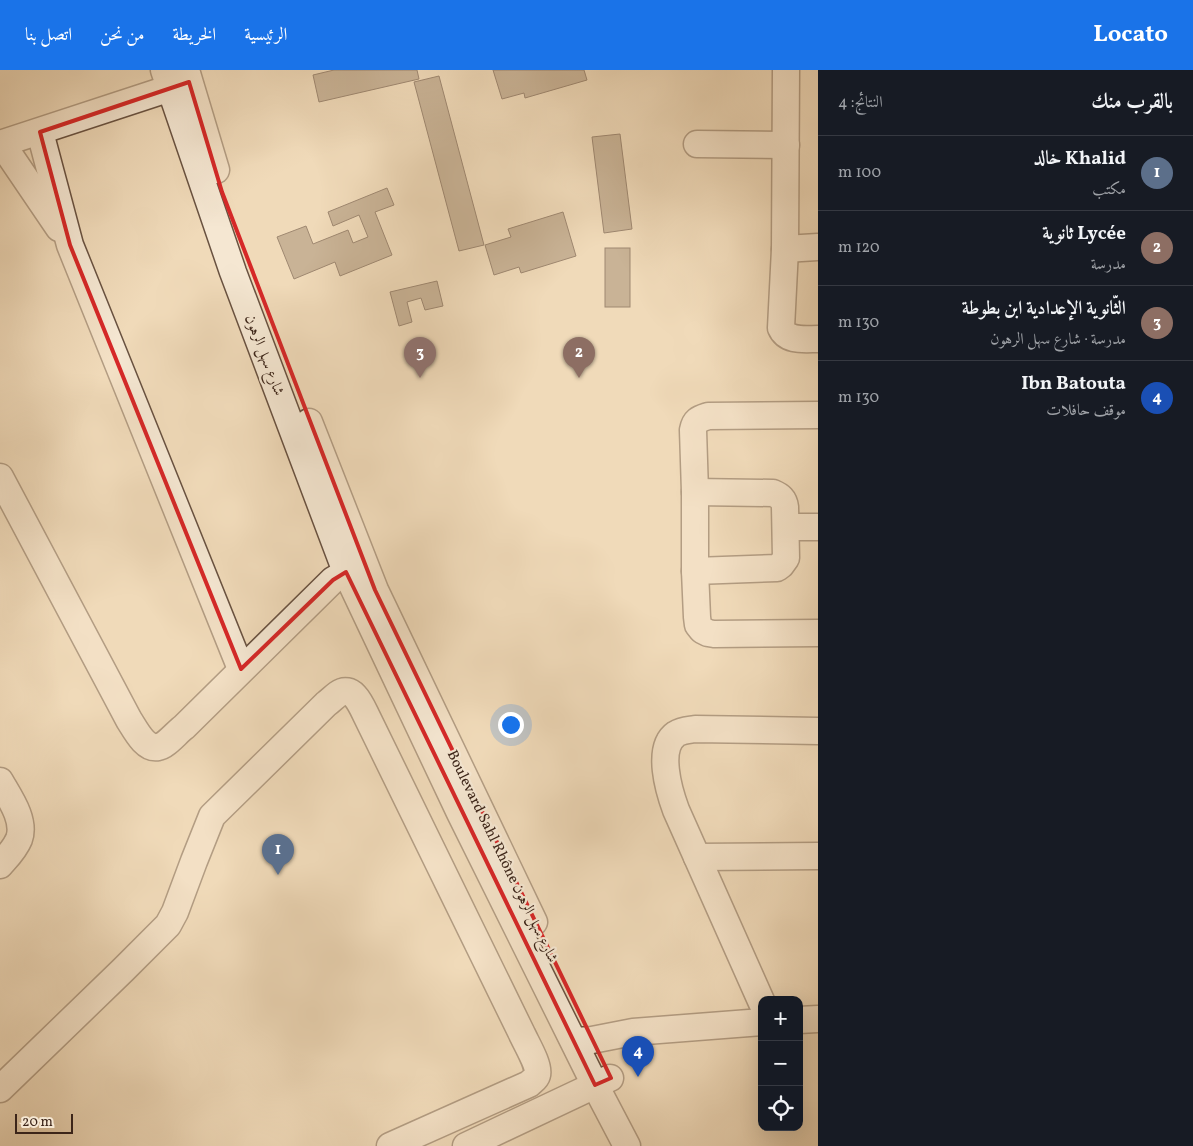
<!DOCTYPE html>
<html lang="ar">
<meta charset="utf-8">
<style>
:root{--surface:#171b24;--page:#242831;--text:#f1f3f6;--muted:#9ea1a6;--line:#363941;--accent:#1a73e8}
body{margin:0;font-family:Vollkorn,Amiri,serif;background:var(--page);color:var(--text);direction:rtl}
.controls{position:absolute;right:15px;bottom:15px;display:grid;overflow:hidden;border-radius:10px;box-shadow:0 5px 20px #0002}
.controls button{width:45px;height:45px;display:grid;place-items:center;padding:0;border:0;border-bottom:1px solid var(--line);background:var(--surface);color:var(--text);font:25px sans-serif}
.scale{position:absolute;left:15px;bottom:12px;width:58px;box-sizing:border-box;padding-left:5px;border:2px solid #3c2519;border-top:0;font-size:14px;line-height:18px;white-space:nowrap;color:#3c2519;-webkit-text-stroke:4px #f5e7d2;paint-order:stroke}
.you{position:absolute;left:510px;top:654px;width:18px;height:18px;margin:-12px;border:4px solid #fff;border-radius:50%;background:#1a73e8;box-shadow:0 0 0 8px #1a73e833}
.badge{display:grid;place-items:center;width:32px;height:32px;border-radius:50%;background:var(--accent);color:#fff;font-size:16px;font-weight:700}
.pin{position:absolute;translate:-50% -41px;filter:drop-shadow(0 1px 2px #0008)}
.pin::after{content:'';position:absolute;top:26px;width:18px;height:15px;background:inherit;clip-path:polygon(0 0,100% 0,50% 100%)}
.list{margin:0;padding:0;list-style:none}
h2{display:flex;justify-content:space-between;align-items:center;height:65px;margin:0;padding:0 20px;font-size:21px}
h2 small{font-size:16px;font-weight:400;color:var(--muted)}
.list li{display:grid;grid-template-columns:32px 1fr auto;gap:15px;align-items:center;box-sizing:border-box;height:75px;padding:0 20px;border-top:1px solid var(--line)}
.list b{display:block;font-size:19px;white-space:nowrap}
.list p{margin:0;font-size:16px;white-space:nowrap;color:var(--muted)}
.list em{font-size:16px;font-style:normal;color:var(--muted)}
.icon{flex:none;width:28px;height:28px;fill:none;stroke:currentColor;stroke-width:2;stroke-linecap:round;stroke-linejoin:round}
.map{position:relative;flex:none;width:818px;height:1076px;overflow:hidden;direction:ltr}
header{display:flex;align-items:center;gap:30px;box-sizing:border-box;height:70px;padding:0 25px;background:var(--accent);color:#fff}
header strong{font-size:24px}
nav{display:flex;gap:28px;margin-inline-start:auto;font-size:18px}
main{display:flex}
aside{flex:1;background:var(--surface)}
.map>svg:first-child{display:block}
</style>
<header>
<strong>Locato</strong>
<nav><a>الرئيسية</a><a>الخريطة</a><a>من نحن</a><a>اتصل بنا</a></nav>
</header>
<main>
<aside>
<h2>بالقرب منك<small>النتائج: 4</small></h2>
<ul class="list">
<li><span class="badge" style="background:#5c6f8a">1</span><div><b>Khalid خالد</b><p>مكتب</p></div><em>100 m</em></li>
<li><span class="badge" style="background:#8d6e63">2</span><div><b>Lycée ثانوية</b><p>مدرسة</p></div><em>120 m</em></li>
<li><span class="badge" style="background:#8d6e63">3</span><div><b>الثّانوية الإعدادية ابن بطوطة</b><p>مدرسة · شارع سهل الرهون</p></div><em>130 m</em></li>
<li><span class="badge" style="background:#1a4fb4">4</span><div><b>Ibn Batouta</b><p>موقف حافلات</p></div><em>130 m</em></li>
</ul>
</aside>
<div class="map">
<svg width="818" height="1076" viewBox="0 0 818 1076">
<rect width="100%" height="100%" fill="#f0dab9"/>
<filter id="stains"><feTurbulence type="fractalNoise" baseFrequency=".004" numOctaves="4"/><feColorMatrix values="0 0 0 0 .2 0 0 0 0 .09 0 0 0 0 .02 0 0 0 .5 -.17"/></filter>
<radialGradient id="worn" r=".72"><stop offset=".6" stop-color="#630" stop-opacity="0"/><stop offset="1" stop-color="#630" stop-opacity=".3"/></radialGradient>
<!-- building -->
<g fill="#9a836c" stroke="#3c2519">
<path d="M334,0H417L419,9L319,32L313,5Z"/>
<path d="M493,0H584L587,10L525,28L524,23L502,29Z"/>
<path d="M439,6L484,175L459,181L414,12Z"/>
<path d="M620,64L632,159L604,163L592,67Z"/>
<path d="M387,118L394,135L375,142L392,185L340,206L335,192L294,209L277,167L306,156L313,174L348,160L353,173L368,167L359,145L333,156L328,142Z"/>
<path d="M563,142L576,186L521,203L519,197L494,205L485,175L511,167L508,159Z"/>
<rect x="605" y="178" width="25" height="59"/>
<path d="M437,211L443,236L425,240L421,228L407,232L412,252L399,256L390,222Z"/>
</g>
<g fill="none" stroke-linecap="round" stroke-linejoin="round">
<defs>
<g id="minor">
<path d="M164,0L233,202L346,502L460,743L595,1015L627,1076"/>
<path d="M186,0L216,100"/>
<path d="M786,0L785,179L781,258C787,272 805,269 818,269"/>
<path d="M40,62L70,175L241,599"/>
<path d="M0,74L186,13"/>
<path d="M2,74L59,158"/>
<path d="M697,74L786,75"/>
<path d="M785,179L818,177"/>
<path d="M818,345L708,346C699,349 695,350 693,360L695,422V501L697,547L698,555L702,560L708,563L714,564L818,563"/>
<path d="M309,352L375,520L534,852"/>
<path d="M0,407L129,650C135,659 145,680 158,677C166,676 177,662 184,657L333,510L361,494"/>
<path d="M786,457H818"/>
<path d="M695,501L777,498L781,495L786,488L785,437C784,429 780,426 773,423L695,422"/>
<path d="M0,711C9,727 26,750 19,769C15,779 7,787 0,795"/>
<path d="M697,787L818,786"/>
<path d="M762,933L676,740C669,721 656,678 676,664C682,660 689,660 695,659L818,661"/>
<path d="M799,950L818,949"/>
<path d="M574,971L592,970L633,962L762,952"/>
<path d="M0,1019L123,900L168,855L175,842L194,791L212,746L326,634C330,631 334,627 338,624C353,613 362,637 367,647L522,964C526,973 540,996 537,1005C536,1009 532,1011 529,1014L390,1076"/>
<path d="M466,1076L610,1008"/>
</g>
</defs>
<!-- minor casing -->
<use href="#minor" stroke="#695241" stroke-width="29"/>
<!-- minor -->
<use href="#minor" stroke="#f5e7d2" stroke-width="26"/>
</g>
<!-- marked area -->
<path d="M0 0H818V1076H0ZM189,12L222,122L375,520L611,1008L595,1015L346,502L333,510L241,599L70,175L40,62Z" fill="#f0dab9" fill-opacity=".55" fill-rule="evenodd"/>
<path fill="none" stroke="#d62828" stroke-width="4" stroke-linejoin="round" d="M189,12L222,122L375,520L611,1008L595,1015L346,502L333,510L241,599L70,175L40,62Z"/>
<g text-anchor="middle" stroke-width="4.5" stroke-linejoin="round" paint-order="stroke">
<!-- street labels -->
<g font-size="15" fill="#3c2519" stroke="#f5e7d2">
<text transform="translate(265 285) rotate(69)" y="5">شارع سهل الرهون</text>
<text transform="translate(503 786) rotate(64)" y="5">Boulevard Sahl Rhône شارع سهل الرهون</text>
</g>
</g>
<rect width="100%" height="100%" filter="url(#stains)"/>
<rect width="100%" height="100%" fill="url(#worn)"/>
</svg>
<div class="controls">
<button>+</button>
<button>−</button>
<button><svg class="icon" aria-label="locate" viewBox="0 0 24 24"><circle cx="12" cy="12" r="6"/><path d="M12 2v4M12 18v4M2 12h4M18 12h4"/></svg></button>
</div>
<div class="scale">20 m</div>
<div class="you"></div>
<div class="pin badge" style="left:278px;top:805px;background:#5c6f8a">1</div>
<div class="pin badge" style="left:579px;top:308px;background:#8d6e63">2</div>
<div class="pin badge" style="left:420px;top:308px;background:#8d6e63">3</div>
<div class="pin badge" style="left:638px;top:1007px;background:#1a4fb4">4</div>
</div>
</main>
